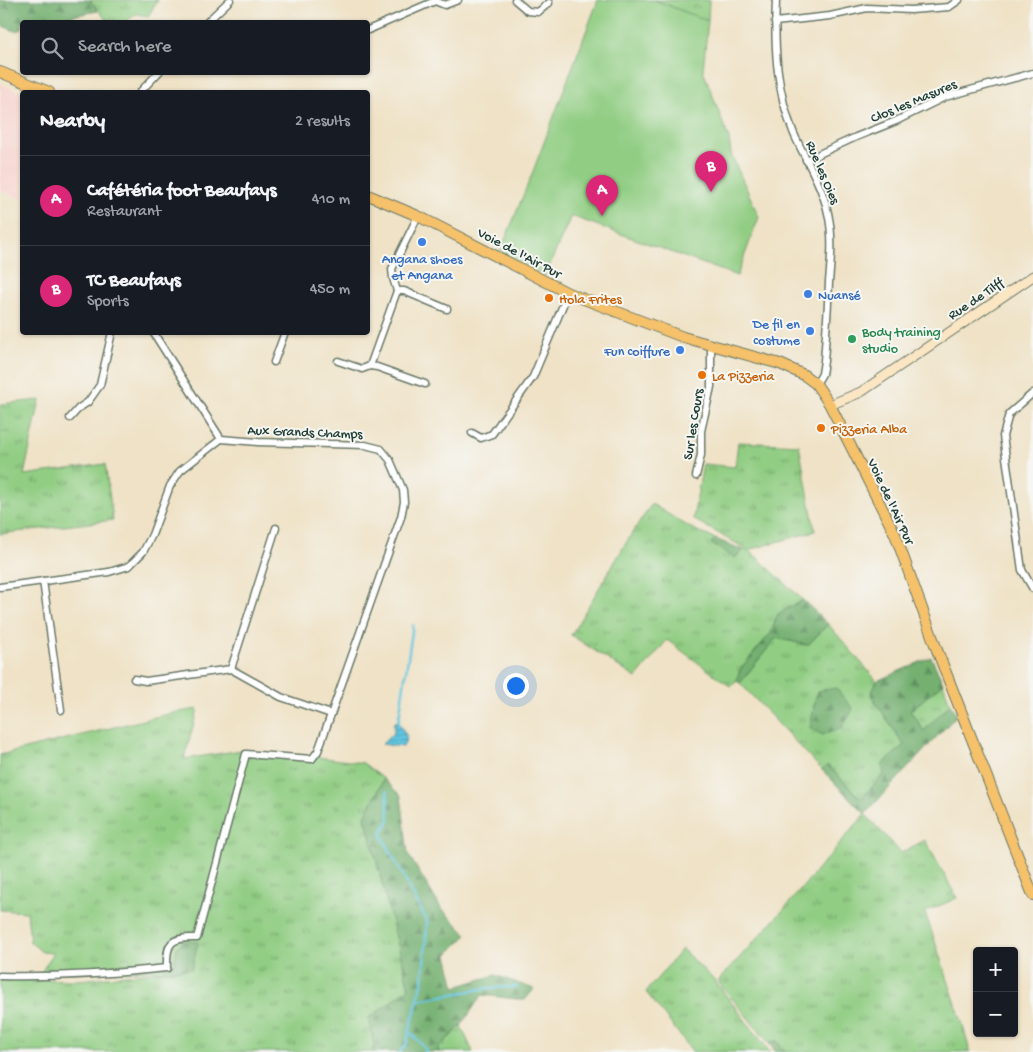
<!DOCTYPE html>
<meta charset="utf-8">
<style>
:root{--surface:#171b24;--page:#20242c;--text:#f1f3f6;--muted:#9ea1a6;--line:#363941;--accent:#db2777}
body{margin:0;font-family:"Gochi Hand",sans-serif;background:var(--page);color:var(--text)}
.controls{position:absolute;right:15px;bottom:15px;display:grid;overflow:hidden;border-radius:5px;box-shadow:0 1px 4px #0004}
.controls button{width:45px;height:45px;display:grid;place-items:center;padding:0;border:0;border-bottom:1px solid var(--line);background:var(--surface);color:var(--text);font:25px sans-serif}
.you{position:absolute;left:515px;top:685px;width:18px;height:18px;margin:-12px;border:4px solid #fff;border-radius:50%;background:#1a73e8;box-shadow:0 0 0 8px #1a73e833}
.badge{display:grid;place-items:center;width:32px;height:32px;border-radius:50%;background:var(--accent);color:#fff;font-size:16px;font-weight:700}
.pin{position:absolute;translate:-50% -41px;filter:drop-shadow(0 1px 2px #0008)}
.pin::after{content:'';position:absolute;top:26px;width:18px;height:15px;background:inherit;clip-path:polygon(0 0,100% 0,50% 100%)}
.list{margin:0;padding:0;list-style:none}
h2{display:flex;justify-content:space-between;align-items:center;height:65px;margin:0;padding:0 20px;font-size:21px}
h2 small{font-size:16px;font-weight:400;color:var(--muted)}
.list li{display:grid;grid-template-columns:32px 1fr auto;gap:15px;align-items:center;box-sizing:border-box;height:90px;padding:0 20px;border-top:1px solid var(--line)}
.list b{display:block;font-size:19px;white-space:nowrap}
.list p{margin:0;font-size:16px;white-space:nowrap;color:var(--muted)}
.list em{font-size:16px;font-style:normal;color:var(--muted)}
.icon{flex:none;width:28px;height:28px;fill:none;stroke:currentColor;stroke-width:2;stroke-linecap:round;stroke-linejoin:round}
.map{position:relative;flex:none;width:1033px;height:1052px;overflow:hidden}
.search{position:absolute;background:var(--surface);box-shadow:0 1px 4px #0004;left:20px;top:20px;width:350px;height:55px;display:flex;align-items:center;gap:12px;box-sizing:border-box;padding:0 18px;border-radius:5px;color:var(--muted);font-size:19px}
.panel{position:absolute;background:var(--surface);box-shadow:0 1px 4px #0004;left:20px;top:90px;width:350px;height:245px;border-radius:5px}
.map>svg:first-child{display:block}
</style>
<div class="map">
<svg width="1033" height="1052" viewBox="0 0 1033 1052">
<defs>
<pattern id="grass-tufts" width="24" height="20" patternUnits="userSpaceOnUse" patternTransform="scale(1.25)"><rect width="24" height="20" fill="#91cd83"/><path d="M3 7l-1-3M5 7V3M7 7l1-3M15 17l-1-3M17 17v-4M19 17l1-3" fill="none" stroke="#76a86c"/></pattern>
<pattern id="forest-firs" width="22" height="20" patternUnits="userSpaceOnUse" patternTransform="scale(1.25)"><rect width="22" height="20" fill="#74b071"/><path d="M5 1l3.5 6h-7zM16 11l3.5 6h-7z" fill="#5f905e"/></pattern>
<pattern id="water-rules" width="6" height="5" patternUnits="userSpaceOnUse" patternTransform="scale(1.25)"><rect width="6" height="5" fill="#62c5e0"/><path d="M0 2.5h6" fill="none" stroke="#50a1b6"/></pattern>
</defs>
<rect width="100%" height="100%" fill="#f6f6f2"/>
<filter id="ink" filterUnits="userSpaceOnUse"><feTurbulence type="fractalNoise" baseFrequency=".02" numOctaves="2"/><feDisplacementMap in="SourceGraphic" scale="10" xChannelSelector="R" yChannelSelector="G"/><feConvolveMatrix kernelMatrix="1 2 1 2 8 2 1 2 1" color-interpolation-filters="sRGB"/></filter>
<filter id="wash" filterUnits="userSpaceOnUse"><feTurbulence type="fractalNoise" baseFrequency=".0096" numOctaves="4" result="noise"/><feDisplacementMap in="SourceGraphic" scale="20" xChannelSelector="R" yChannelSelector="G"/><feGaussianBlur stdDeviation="1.12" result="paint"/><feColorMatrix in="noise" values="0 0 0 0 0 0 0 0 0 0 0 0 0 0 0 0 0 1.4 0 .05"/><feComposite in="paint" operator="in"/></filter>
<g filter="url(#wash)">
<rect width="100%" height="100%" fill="#efe2c6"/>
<!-- built -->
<path fill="#f7d0cb" d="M0,84L22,93V199L0,190Z"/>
<!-- grass -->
<g fill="url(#grass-tufts)" stroke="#58855c">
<path d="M90,0H158L148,16L136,14L125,22H108Z"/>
<path d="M654,0H709L708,21Z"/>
<path d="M40,400L24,475L105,464L113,520L0,534V404Z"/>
<path d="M738,442L799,445L815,531L749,550L803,600L778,614L771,633L741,668L736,681L730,686L667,640L636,678L571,635L632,533L652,504L689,527L715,539L711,543L735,557L744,550H748L693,519L703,464L735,467Z"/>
<path d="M828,624L877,681L871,695L904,745L882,765L884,774L861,799L828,765L822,770L740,683L776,638L808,645Z"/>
<path d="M943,683L950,704L924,731L910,710Z"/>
<path d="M198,709L184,759L242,750L280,756H311L363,763L384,779L365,817L409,988L369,1018L374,1045L372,1052H0V979L79,980L174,970L41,973L53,953L42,952L30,942L27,912L0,910V755L172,713Z"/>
<path d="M865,814L901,853L925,840L957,898L925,912L962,1022L970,1052H785L777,1041L768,1042L719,983V980L784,909Z"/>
<path d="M682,949L714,980L770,1052H693L646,992Z"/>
<path d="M461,1026L473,1052H439L438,1048Z"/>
</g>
<!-- forest -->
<g fill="url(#forest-firs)" stroke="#4a7652">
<path d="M0,0H90L98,11L40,22H22V29L15,31L0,25Z"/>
<path d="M715,539L744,550L735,558L711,543Z"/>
<path d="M803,600L828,624L808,645L776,638L740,683L736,681L741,668L771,633L778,614Z"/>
<path d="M931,657L943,683L910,711L924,731L950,704L957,715L865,814L822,770L827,765L861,799L884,774L882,765L904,745L871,695L877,681Z"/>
<path d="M836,688L853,709L842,728L823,735L810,728L817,691Z"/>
<path d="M384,779L401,796L408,854L441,908L467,935L447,955L455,987L495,975L534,989L525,1000L482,995L461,1026L438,1048L439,1052H372L374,1045L369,1018L409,988L365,816Z"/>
<path d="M183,941L198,942L192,969L165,971L164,966L174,964L177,947Z"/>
<path d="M777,1041L785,1052H776L768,1042Z"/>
</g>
<!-- garden -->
<path fill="#91cd83" stroke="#58855c" d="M598,0H654L708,21L703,70L729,139L731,154L759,217L737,276L571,216L545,276L500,252L532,174Z"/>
<!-- water -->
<path fill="url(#water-rules)" stroke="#40818a" d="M398,721L407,737L403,747L382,744L394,732V723Z"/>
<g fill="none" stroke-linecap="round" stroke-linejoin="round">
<!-- stream -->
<g stroke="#62c5e0" stroke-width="2.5">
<path d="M398,725L413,625"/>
<path d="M387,791L389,820L381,834L427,921L423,980L406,1045L400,1052"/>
<path d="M418,1000L488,988L517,987"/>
<path d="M410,1032L424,1047L426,1052"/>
</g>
</g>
</g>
<g filter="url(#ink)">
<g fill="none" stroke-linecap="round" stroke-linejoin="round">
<defs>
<g id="minor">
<path d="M515,0L528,11L538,12L549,3"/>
<path d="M776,0C774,46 776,91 794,134C806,161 824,188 829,218C833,239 831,260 829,282C828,308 826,335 824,361L822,374L816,384"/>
<path d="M207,22L230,0"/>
<path d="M775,22L830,16L867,8L911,10L949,7L959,0"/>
<path d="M368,30L435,1L445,5L458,0"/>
<path d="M140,92L159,72"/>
<path d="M806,160L856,137L896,121L945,97L1033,73"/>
<path d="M418,216L392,269L393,278L397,291L370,366L377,367L425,384"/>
<path d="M397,291H404L447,309"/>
<path d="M153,332L221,439"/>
<path d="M338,361L362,369L370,366"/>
<path d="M274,362L285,332"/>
<path d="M1033,393L1009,414L1003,436L1022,570L1033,589"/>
<path d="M70,418L79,408L88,402L100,385L112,332"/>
<path d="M472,433L481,438L492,434L533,377L568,293"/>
<path d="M696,476L701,455V431L711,387V346"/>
<path d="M43,581L61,710"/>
<path d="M0,587L109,572L129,566L143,552L152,535L170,486L180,471L221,439"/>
<path d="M231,669L276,528"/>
<path d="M134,679L146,681L231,669L281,697L331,714"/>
<path d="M0,976C56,977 111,974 167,968C166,942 171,937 197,938L246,754L312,759L318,751L401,517L404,502L403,490L390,460L381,449L365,445L258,442L221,439"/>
</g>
<path id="secondary" d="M830,405L861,392L1033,276"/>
<g id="primary">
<path d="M0,72L49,92"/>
<path d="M368,195L418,216L568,293L683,337L780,364L804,375L816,384L830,405L895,534L937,650L1033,895"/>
</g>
</defs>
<!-- minor casing -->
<use href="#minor" stroke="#687767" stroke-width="9"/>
<!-- secondary casing -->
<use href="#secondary" stroke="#687767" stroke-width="11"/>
<!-- primary casing -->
<use href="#primary" stroke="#687767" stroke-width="12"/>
<!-- minor -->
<use href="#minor" stroke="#fff" stroke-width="6"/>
<!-- secondary -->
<use href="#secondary" stroke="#fbe6c4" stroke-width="9"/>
<!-- primary -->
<use href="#primary" stroke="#f5c16b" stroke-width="10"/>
</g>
</g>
<!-- markers -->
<g fill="#3f7fe0" stroke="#f6f6f2" stroke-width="2">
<circle cx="422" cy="242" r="5"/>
<circle cx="808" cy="294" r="5"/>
<circle cx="810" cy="331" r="5"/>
<circle cx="680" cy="350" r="5"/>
</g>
<g fill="#e8710a" stroke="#f6f6f2" stroke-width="2">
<circle cx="549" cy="298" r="5"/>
<circle cx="702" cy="375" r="5"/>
<circle cx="821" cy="428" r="5"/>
</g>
<circle fill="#2e9e5b" stroke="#f6f6f2" stroke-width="2" cx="852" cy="339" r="5"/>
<g text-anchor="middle" stroke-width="4" stroke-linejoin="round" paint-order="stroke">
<!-- street labels -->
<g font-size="14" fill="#1f3d34" stroke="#f6f6f2">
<text transform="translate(913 100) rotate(-23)" y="5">Clos les Masures</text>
<text transform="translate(824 172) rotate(67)" y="5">Rue les Oies</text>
<text transform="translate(520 252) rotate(28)" y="5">Voie de l'Air Pur</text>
<text transform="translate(975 298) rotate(-34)" y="5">Rue de Tilff</text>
<text transform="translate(692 424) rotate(-81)" y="5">Sur les Cours</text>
<text transform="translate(305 431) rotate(2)" y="5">Aux Grands Champs</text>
<text transform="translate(892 501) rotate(65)" y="5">Voie de l'Air Pur</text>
</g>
<!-- shop labels -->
<g font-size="14" fill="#366cbe" stroke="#f6f6f2" text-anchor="end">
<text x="422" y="263" text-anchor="middle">Angana shoes<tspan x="422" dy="16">et Angana</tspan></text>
<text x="818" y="299" text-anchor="start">Nuansé</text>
<text x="800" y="328">De fil en<tspan x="800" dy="16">costume</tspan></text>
<text x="670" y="355">Fun coiffure</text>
</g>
<!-- food labels -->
<g font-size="14" fill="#c56008" stroke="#f6f6f2" text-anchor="start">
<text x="559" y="303">Hola Frites</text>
<text x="712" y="380">La Pizzeria</text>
<text x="831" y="433">Pizzeria Alba</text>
</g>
<!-- leisure labels -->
<g font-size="14" fill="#27864d" stroke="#f6f6f2" text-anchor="start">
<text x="862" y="336">Body training<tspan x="862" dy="16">studio</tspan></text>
</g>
</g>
</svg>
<div class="controls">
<button>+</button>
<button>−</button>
</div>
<div class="you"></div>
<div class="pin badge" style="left:602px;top:216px">A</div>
<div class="pin badge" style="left:711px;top:192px">B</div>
<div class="search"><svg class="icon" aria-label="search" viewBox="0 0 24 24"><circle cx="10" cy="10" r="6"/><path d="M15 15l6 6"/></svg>Search here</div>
<section class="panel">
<h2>Nearby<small>2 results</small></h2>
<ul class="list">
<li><span class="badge">A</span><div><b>Cafétéria foot Beaufays</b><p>Restaurant</p></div><em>410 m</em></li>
<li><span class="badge">B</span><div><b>TC Beaufays</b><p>Sports</p></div><em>450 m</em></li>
</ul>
</section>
</div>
